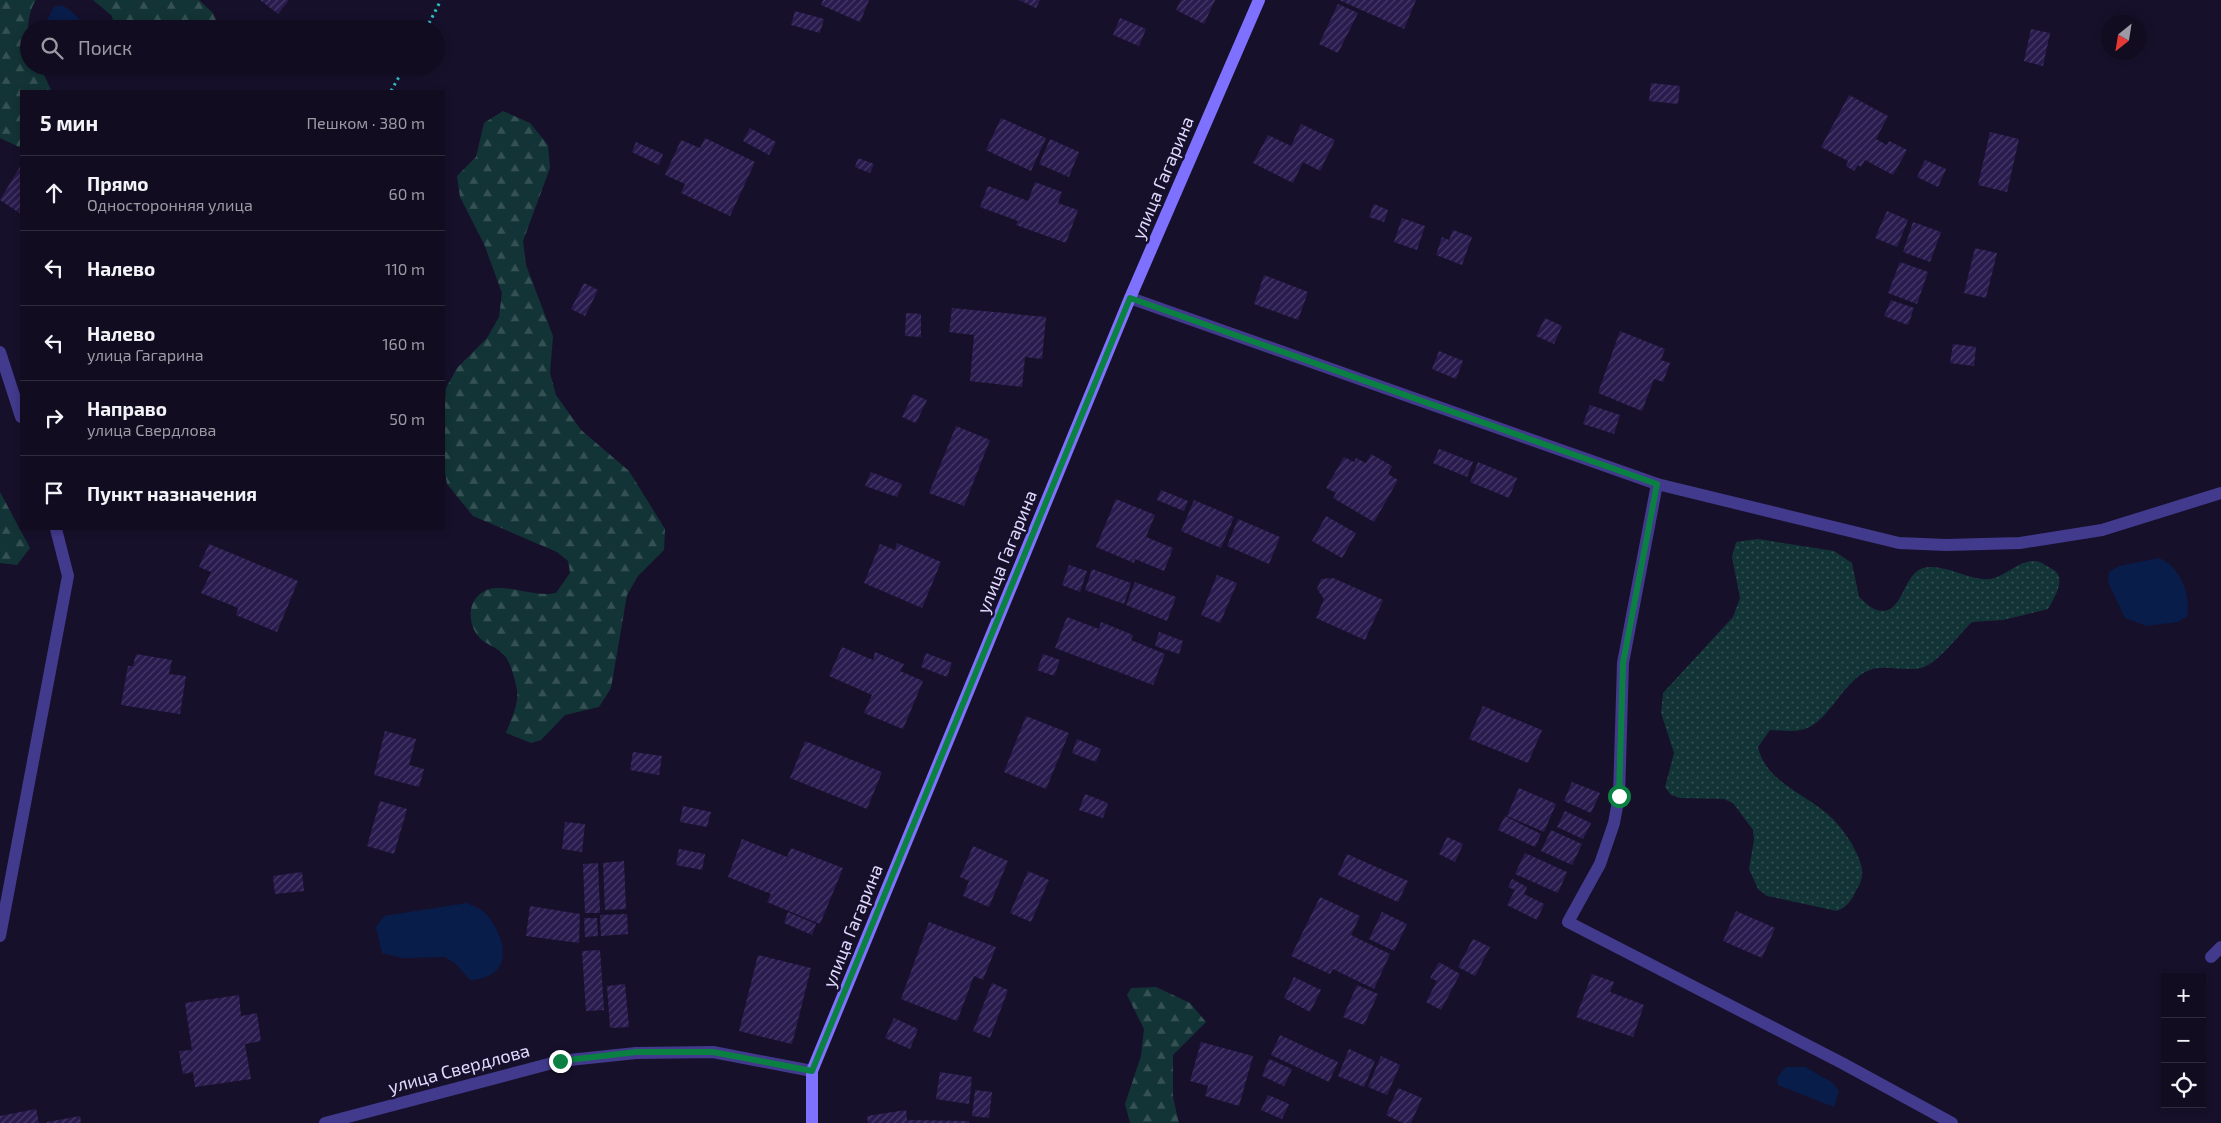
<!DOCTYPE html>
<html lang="ru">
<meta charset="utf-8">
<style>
:root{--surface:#110c20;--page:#1e1a2d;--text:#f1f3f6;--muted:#9c9ba5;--line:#302c3e}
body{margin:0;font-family:"Exo 2",sans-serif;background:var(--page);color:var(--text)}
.controls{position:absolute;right:15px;bottom:15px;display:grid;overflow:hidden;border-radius:0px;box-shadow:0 2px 8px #0003}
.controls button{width:45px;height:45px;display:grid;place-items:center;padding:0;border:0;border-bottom:1px solid var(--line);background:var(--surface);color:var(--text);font:25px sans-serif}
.compass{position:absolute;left:2101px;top:15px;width:45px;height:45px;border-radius:50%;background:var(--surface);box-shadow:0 2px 8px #0003;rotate:210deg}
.stop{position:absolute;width:15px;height:15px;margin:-11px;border:4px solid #0b8043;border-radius:50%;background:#fff}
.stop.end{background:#0b8043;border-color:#fff;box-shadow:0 1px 5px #0008}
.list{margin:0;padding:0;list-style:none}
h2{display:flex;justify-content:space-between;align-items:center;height:65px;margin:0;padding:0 20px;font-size:21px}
h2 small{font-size:16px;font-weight:400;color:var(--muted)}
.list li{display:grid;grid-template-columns:32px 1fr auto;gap:15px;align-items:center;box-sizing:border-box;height:75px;padding:0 20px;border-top:1px solid var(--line)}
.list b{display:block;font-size:19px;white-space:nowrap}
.list p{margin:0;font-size:16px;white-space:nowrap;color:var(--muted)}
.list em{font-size:16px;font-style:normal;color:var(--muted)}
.icon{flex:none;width:28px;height:28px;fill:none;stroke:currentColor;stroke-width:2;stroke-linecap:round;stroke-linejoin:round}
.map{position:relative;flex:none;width:2221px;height:1123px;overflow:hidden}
.search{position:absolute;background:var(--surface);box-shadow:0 2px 8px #0003;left:20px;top:20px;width:425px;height:55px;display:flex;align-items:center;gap:12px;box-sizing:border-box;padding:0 18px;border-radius:28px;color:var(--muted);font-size:19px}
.panel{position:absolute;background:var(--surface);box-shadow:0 2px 8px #0003;left:20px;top:90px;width:425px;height:440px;border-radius:0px}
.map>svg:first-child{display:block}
</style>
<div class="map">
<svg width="2221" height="1123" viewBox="0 0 2221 1123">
<defs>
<pattern id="green-dots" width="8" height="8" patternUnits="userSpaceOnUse" patternTransform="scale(1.25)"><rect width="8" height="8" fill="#133436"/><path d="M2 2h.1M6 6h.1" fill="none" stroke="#355154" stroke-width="1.8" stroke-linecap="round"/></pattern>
<pattern id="forest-firs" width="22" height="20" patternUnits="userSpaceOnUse" patternTransform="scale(1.25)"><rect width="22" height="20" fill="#133436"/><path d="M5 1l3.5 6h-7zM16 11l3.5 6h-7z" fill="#355154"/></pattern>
<pattern id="building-hatch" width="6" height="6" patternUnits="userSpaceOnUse" patternTransform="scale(1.25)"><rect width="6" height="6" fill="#291b4d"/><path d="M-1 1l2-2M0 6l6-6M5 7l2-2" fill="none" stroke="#483c68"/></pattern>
</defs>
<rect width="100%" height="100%" fill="#17102b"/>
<!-- green -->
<path fill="url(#green-dots)" d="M1758,539L1834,551L1852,563L1859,597C1864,601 1871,609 1877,610C1903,618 1902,574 1923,568C1941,563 1964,577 1982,579C2002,582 2016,560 2035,561C2040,561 2047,566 2052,569C2068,577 2054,598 2048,609L2003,620L1972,622C1959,634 1938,664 1921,668C1903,672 1882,663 1865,672C1840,686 1827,725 1801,730C1791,732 1780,730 1770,730L1758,747C1766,784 1809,794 1833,819C1843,830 1851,841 1857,854C1863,868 1865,876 1857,889C1851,900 1849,906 1837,911L1767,896L1758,889L1749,869L1754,840L1753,830L1733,803L1724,799L1680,798L1671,795L1665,787L1674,753L1661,713L1663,693L1733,617L1740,598L1732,557L1736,542Z"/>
<!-- forest -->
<g fill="url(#forest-firs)">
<path d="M0,0H36C24,17 29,46 29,66H40L51,90L21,91V146L19,147L0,138Z"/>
<path d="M93,0H199L213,13L220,29H117L111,15Z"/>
<path d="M503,111L530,123L548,145L550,168L523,241L526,265L553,336L550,373L556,395L581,430L629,471L665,529L664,550L638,576L627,595L611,688L599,707L565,715L541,740L531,743L506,733C511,719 521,701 516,685C514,677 510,660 503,654C497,647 484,644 478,636C464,618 470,590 496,588C516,587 536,597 556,593L570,573L568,561L557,552L473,516L447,484L444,467V414L446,388L457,368L487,338L499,317L502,293L484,244L460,197L457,176L476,157L484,123Z"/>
<path d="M0,492L30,548L17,565L0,563Z"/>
<path d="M1156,987L1190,1003L1206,1022L1173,1055V1097L1179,1123H1130L1125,1104L1141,1056L1144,1029L1127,995L1131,988Z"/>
</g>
<!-- water -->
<g fill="#091d4b">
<path d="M62,5C71,11 81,17 84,29H50L46,22L54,7Z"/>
<path d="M2159,558C2180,566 2191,595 2187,616L2178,622L2147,626L2125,618L2108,582L2109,572L2119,566Z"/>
<path d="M467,903C472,906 480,908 484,912C508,937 515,978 470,980L456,964L445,957L402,958L382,953L376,927L384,916Z"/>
<path d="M1786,1067H1805L1833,1083L1839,1091L1834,1107L1778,1085L1777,1078Z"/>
</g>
<!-- building -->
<g fill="url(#building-hatch)">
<path d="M260,0H289L278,14Z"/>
<path d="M823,0H869L860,22L821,5Z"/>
<path d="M1019,0H1040L1036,8Z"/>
<path d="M1181,0H1215L1204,24L1176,10Z"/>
<path d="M1339,0H1416L1404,29Z"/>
<path d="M1338,4L1358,13L1338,53L1319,44Z"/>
<path d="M795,11L824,19L820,33L791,25Z"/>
<path d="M1120,18L1146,29L1139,46L1113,35Z"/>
<path d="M342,22L355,29H338Z"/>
<path d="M2031,29L2050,33L2043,66L2024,61Z"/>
<path d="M321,66H340L336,74Z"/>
<path d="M1651,83L1680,86L1678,104L1649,101Z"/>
<path d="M1849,95L1888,116L1876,139L1887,145L1889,141L1907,150L1893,175L1865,160L1861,167L1858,165L1854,171L1846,166L1848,161L1821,147Z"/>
<path d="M1001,118L1046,138L1031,171L986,150Z"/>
<path d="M1301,124L1335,140L1320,171L1303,162L1293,183L1253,163L1268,135L1291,146Z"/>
<path d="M750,128L776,142L769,155L743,141Z"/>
<path d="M1990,132L2019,139L2007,192L1978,185Z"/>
<path d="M705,138L755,162L730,216L681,193L685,184L665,175L681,140L700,148Z"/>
<path d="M1050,139L1079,152L1069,177L1039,164Z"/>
<path d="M636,142L663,154L659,165L632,152Z"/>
<path d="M858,158L874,164L870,173L855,167Z"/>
<path d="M1925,160L1946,169L1938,187L1917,177Z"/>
<path d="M21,165V214L0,200Z"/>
<path d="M1035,182L1062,192L1058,203L1078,210L1066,243L1016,225L1018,221L980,207L988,186L1028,201Z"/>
<path d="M1374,204L1388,210L1384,222L1369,217Z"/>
<path d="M1887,211L1908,220L1897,247L1875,238Z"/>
<path d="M1402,218L1425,226L1417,250L1394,242Z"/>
<path d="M1913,222L1941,232L1930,262L1903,252Z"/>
<path d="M1453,230L1472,237L1462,265L1436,255L1442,237L1449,240Z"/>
<path d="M1975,248L1997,253L1986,298L1964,293Z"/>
<path d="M1900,262L1928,272L1917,304L1888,293Z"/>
<path d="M1264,275L1308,292L1298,320L1254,304Z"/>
<path d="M584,283L598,290L585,316L571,309Z"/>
<path d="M1891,300L1914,308L1908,325L1884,316Z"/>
<path d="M952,308L1046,317L1042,359L1025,357L1022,387L970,381L974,335L949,332Z"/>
<path d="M906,313L921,314V337L905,336Z"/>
<path d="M1545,318L1562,326L1554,344L1536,336Z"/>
<path d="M1620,331L1665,349L1661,360L1670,363L1663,382L1654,379L1642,411L1598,393Z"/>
<path d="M1953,344L1976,347L1974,366L1950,363Z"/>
<path d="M1439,351L1463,361L1456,379L1432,369Z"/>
<path d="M913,394L927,400L916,423L902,417Z"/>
<path d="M1590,405L1620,415L1614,434L1583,424Z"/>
<path d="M956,426L990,440L964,506L929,493Z"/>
<path d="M1439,449L1473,462L1467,477L1433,463Z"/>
<path d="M1371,454L1392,466L1388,474L1398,480L1374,522L1333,498L1336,493L1326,488L1344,457L1354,462L1356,458L1366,463Z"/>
<path d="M1478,462L1517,478L1509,498L1470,482Z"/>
<path d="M871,472L902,484L897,497L865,486Z"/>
<path d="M1161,490L1188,501L1184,511L1157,500Z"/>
<path d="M1116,499L1155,515L1146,537L1173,548L1164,571L1135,559L1134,563L1096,547Z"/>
<path d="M1194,500L1234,517L1221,548L1181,531Z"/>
<path d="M1326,516L1356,533L1342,558L1312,541Z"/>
<path d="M1238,519L1280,537L1269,564L1227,546Z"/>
<path d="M897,543L941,562L922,608L864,583L880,544L895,550Z"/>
<path d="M209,544L298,581L277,632L236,615L238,608L201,593L211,572L199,567Z"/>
<path d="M1069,565L1087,571L1080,592L1062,585Z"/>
<path d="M1092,569L1131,583L1124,604L1085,590Z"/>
<path d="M1217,575L1237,583L1220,623L1201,615Z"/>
<path d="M1333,578L1383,600L1365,640L1316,618L1324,599L1317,589L1321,579Z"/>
<path d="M1135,582L1176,597L1167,621L1126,605Z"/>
<path d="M1067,617L1099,629L1101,622L1133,635L1131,640L1165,654L1153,685L1055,648Z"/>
<path d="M1159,632L1183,641L1179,654L1155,646Z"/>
<path d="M842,647L873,660L875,652L904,664L900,671L923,681L903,729L864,713L872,695L829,676Z"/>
<path d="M926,653L952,663L947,677L921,667Z"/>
<path d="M136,654L172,660L169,674L186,676L180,714L121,705L128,666H133Z"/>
<path d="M1043,654L1060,660L1054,676L1037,670Z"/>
<path d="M1483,706L1542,730L1528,763L1469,739Z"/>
<path d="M1026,716L1069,733L1046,789L1004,772Z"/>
<path d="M385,731L416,739L409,765L424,769L419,787L374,775Z"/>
<path d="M1077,739L1101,749L1096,762L1072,753Z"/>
<path d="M805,741L882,772L867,809L790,778Z"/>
<path d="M633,752L662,756L659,775L630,770Z"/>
<path d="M1572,782L1600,793L1591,813L1564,801Z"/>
<path d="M1519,788L1556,804L1544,832L1507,816Z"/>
<path d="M1085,794L1108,803L1103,818L1079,810Z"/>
<path d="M380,801L407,809L394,854L367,846Z"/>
<path d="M683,806L711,812L707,827L680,822Z"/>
<path d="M1565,811L1591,823L1583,839L1557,827Z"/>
<path d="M1505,816L1541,834L1535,847L1498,830Z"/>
<path d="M565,822L585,824L582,852L562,849Z"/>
<path d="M1551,830L1582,844L1572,865L1541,851Z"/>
<path d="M1447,837L1463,844L1455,862L1439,854Z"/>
<path d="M742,839L787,857L791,848L843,868L820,924L767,902L771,894L728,877Z"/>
<path d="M973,846L1008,861L989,907L963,896L969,881L960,877Z"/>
<path d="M679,849L705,854L702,870L676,865Z"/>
<path d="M1525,853L1567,872L1558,893L1515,874Z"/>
<path d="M1347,854L1408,881L1398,902L1338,875Z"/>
<path d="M624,861L626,909L605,910L603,863Z"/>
<path d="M598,863L600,913H585L583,864Z"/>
<path d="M1028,871L1049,880L1031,922L1010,913Z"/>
<path d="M302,872L304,891L275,894L273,876Z"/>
<path d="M1512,879L1527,887L1524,894L1544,904L1537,920L1507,905L1515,890L1508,887Z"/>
<path d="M1320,897L1360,916L1351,935L1390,954L1374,989L1333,969L1330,974L1291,956Z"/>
<path d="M530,906L580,914L579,943L526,936Z"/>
<path d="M1736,911L1775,928L1762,958L1723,941Z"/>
<path d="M788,912L816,924L812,935L784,923Z"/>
<path d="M1382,912L1407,924L1394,951L1369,939Z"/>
<path d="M627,914L628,934L601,936L600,915Z"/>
<path d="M584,918H597L598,936L585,937Z"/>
<path d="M929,922L996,947L983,980L974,976L957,1021L901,999Z"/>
<path d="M1473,939L1490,947L1475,976L1458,967Z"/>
<path d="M600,950L604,1010L586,1011L582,951Z"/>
<path d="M758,955L811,968L792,1044L739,1031Z"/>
<path d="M1439,962L1460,974L1441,1010L1426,1002L1437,981L1430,978Z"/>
<path d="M1592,974L1614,982L1610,992L1644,1005L1633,1037L1576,1017Z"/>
<path d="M1294,977L1321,990L1310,1012L1284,998Z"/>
<path d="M992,983L1008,990L990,1038L973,1031Z"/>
<path d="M625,984L629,1027L610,1028L607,986Z"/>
<path d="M1357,985L1378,994L1364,1025L1343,1017Z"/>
<path d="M239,995L241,1016L257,1013L261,1041L245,1044L251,1079L195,1087L193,1072L183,1074L179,1051L192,1050L185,1003Z"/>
<path d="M894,1018L918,1029L910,1049L885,1038Z"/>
<path d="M1280,1035L1338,1062L1329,1082L1271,1055Z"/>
<path d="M1201,1042L1253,1056L1239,1106L1205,1096L1208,1086L1190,1081Z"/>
<path d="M1349,1049L1375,1061L1364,1087L1338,1076Z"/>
<path d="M1381,1056L1400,1065L1387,1095L1368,1087Z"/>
<path d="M1269,1059L1292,1069L1284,1086L1262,1076Z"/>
<path d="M940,1072L972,1077L969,1104L936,1099Z"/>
<path d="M1398,1088L1422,1098L1411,1123H1403L1386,1115Z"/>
<path d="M975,1090L992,1092L989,1118L972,1116Z"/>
<path d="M1268,1095L1289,1104L1282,1119L1261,1110Z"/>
<path d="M36,1109L39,1123H0V1116Z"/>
<path d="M906,1110L907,1120L969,1121V1123H868L867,1116Z"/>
<path d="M80,1116L81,1123H47V1122Z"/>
</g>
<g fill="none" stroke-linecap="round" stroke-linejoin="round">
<!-- path -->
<g stroke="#2cc0c1" stroke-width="3" stroke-dasharray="2.5 4" stroke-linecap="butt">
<path d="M426,29L441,0"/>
<path d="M391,91L405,66"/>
</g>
<!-- lane -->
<g stroke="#423a8c" stroke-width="12">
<path d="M1657,484L1623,663L1619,796L1614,823L1600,864L1568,922L1842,1063L1952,1123"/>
<path d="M2211,957L2221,947"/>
</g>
<!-- street -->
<g stroke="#423a8c" stroke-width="12">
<path d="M1130,298L1657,484L1899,543L1946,545L2020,543L2102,530L2221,493"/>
<path d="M0,352L21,417"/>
<path d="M0,936L68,576L56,529"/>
<path d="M325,1123L560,1061L636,1053L713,1052L812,1071"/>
</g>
<!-- secondary -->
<path stroke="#7e71ff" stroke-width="12" d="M812,1123V1071L1130,298L1259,0"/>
</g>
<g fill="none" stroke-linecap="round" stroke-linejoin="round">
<!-- route -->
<path stroke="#0b8043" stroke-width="6" d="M560,1061L636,1052H713L812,1071L1130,298L1657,484L1623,663L1619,796"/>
</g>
<g text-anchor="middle" stroke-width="5" stroke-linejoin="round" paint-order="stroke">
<!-- street labels -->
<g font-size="18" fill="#e1daff" stroke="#17102b">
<text transform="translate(1163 178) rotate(-67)" y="6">улица Гагарина</text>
<text transform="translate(1007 552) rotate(-68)" y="6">улица Гагарина</text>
<text transform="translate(853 926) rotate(-68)" y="6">улица Гагарина</text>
<text transform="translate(459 1069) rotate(-15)" y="6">улица Свердлова</text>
</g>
</g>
</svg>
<div class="controls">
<button>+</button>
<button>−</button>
<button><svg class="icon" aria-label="locate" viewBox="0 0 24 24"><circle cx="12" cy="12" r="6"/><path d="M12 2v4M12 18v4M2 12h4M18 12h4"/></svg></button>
</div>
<svg class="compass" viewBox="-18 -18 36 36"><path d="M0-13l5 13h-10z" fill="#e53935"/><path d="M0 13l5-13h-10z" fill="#9c9ba5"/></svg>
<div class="stop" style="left:1619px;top:796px"></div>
<div class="stop end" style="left:560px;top:1061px"></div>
<div class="search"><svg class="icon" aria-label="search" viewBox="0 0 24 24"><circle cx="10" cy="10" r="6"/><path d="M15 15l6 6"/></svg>Поиск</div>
<section class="panel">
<h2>5 мин<small>Пешком · 380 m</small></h2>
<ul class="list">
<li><svg class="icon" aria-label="ahead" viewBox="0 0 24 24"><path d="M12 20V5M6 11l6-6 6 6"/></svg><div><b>Прямо</b><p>Односторонняя улица</p></div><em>60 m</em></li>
<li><svg class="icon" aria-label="left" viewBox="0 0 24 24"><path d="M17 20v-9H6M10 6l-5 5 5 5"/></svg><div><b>Налево</b></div><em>110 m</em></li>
<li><svg class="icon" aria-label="left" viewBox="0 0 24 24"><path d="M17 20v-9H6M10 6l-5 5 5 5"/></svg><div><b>Налево</b><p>улица Гагарина</p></div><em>160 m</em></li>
<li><svg class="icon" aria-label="right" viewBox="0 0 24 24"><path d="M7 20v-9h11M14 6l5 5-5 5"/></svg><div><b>Направо</b><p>улица Свердлова</p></div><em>50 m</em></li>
<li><svg class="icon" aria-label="arrive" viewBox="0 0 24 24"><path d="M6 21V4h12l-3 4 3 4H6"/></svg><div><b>Пункт назначения</b></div></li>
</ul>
</section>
</div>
